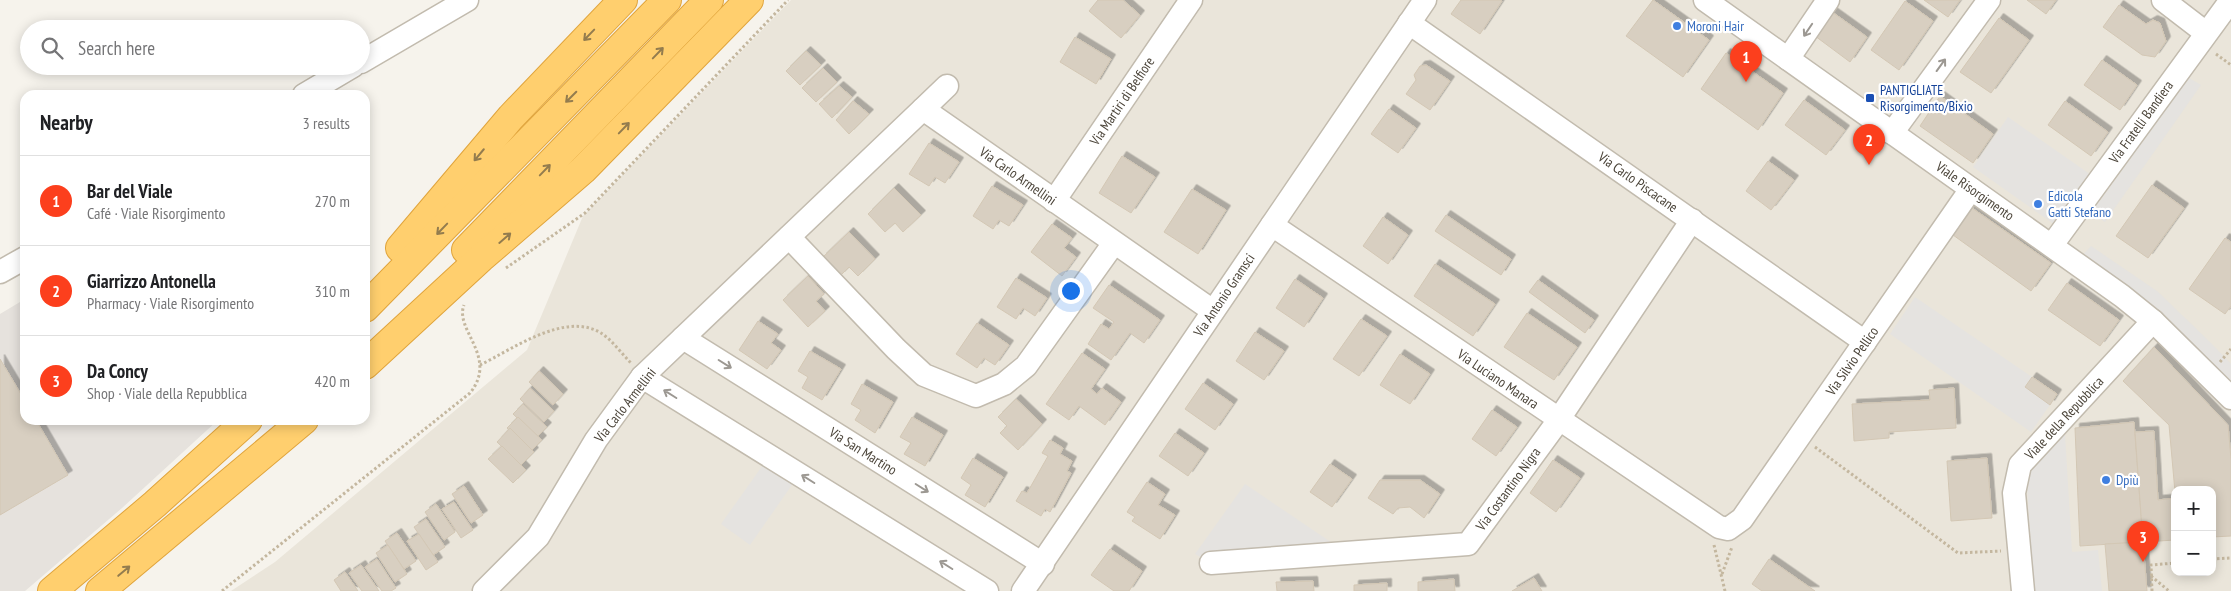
<!DOCTYPE html>
<meta charset="utf-8">
<style>
:root{--surface:#fff;--page:#f6f6f6;--text:#202124;--muted:#757577;--line:#e0e0e0;--accent:#fc3f1d}
body{margin:0;font-family:"PT Sans Narrow",sans-serif;background:var(--page);color:var(--text)}
.controls{position:absolute;right:15px;bottom:15px;display:grid;overflow:hidden;border-radius:10px;box-shadow:0 2px 12px #0003}
.controls button{width:45px;height:45px;display:grid;place-items:center;padding:0;border:0;border-bottom:1px solid var(--line);background:var(--surface);color:var(--text);font:25px sans-serif}
.you{position:absolute;left:1070px;top:290px;width:18px;height:18px;margin:-12px;border:4px solid #fff;border-radius:50%;background:#1a73e8;box-shadow:0 0 0 8px #1a73e833}
.badge{display:grid;place-items:center;width:32px;height:32px;border-radius:50%;background:var(--accent);color:#fff;font-size:16px;font-weight:700}
.pin{position:absolute;translate:-50% -41px;filter:drop-shadow(0 1px 2px #0008)}
.pin::after{content:'';position:absolute;top:26px;width:18px;height:15px;background:inherit;clip-path:polygon(0 0,100% 0,50% 100%)}
.list{margin:0;padding:0;list-style:none}
h2{display:flex;justify-content:space-between;align-items:center;height:65px;margin:0;padding:0 20px;font-size:21px}
h2 small{font-size:16px;font-weight:400;color:var(--muted)}
.list li{display:grid;grid-template-columns:32px 1fr auto;gap:15px;align-items:center;box-sizing:border-box;height:90px;padding:0 20px;border-top:1px solid var(--line)}
.list b{display:block;font-size:19px;white-space:nowrap}
.list p{margin:0;font-size:16px;white-space:nowrap;color:var(--muted)}
.list em{font-size:16px;font-style:normal;color:var(--muted)}
.icon{flex:none;width:28px;height:28px;fill:none;stroke:currentColor;stroke-width:2;stroke-linecap:round;stroke-linejoin:round}
.map{position:relative;flex:none;width:2231px;height:591px;overflow:hidden}
.search{position:absolute;background:var(--surface);box-shadow:0 2px 12px #0003;left:20px;top:20px;width:350px;height:55px;display:flex;align-items:center;gap:12px;box-sizing:border-box;padding:0 18px;border-radius:28px;color:var(--muted);font-size:19px}
.panel{position:absolute;background:var(--surface);box-shadow:0 2px 12px #0003;left:20px;top:90px;width:350px;height:335px;border-radius:15px}
.map>svg:first-child{display:block}
</style>
<div class="map">
<svg width="2231" height="591" viewBox="0 0 2231 591">
<defs>
<filter id="shadow"><feDropShadow dx="4.5" dy="-4.5" stdDeviation="0" flood-color="#0004"/></filter>
</defs>
<rect width="100%" height="100%" fill="#f6f3ec"/>
<!-- residential -->
<path fill="#eae5da" fill-rule="evenodd" d="M791,0H2231V591H231L275,562L527,350L583,216ZM2175,490H2212V572H2175Z"/>
<!-- industrial -->
<path fill="#e6e2dd" d="M25,299V420H218L122,508L25,591H0V314Z"/>
<!-- parking -->
<g fill="#e5e3e0">
<path d="M2189,78L2201,85L2105,222L2091,213Z"/>
<path d="M2008,117L2094,177L2058,227L1973,167Z"/>
<path d="M2091,246L2157,291L2211,343L2231,364V384L2148,302L2081,257Z"/>
<path d="M1915,297L2032,377L2025,387L2050,405L2031,432L1890,334Z"/>
<path d="M2065,434L2072,552L2098,550L2102,591H2034L2026,472Z"/>
<path d="M765,462L794,482L750,545L721,524Z"/>
<path d="M1245,484L1347,553L1211,563L1195,554Z"/>
</g>
<!-- building -->
<g fill="#d8cfc1" stroke="#d3c7b4" filter="url(#shadow)">
<path d="M1098,0H1123L1140,15L1121,38L1089,11Z"/>
<path d="M1461,0H1500L1502,1L1480,34L1451,14Z"/>
<path d="M1653,0L1709,40L1683,77L1626,36Z"/>
<path d="M1924,0H1960L1948,17Z"/>
<path d="M2027,0H2056L2046,14Z"/>
<path d="M1905,1L1933,21L1899,70L1871,50Z"/>
<path d="M2119,5L2146,24L2153,20L2160,23L2166,41L2155,57L2142,55L2103,27Z"/>
<path d="M1828,9L1867,37L1850,62L1811,33Z"/>
<path d="M1999,18L2029,40L1991,93L1960,72Z"/>
<path d="M1075,37L1111,59L1096,84L1060,62Z"/>
<path d="M806,51L821,65L800,85L786,71Z"/>
<path d="M1726,53L1783,93L1758,130L1701,89Z"/>
<path d="M2102,60L2137,85L2120,110L2084,85Z"/>
<path d="M1426,65L1450,81L1430,110L1406,94L1416,80L1414,75L1420,66Z"/>
<path d="M823,68L837,82L816,102L802,88Z"/>
<path d="M839,86L852,97L832,118L819,104Z"/>
<path d="M1940,96L1993,134L1973,163L1920,126Z"/>
<path d="M1804,100L1845,130L1826,155L1785,125Z"/>
<path d="M853,101L869,114L849,134L836,120Z"/>
<path d="M2065,101L2108,132L2091,156L2048,125Z"/>
<path d="M1389,109L1416,128L1398,153L1371,134Z"/>
<path d="M929,143L959,162L945,183L935,177L929,186L909,174Z"/>
<path d="M1122,156L1155,177L1131,213L1099,193Z"/>
<path d="M1768,161L1794,180L1771,210L1746,191Z"/>
<path d="M2152,185L2184,208L2148,258L2116,236Z"/>
<path d="M992,186L1023,205L1009,226L999,220L993,229L973,216Z"/>
<path d="M894,188L921,215L903,232L895,223L885,232L868,214Z"/>
<path d="M1192,189L1226,210L1198,254L1164,232Z"/>
<path d="M1972,208L2051,263L2031,291L1953,235Z"/>
<path d="M1446,215L1511,259L1501,275L1435,231Z"/>
<path d="M1383,217L1408,235L1388,264L1363,246Z"/>
<path d="M1052,224L1072,238L1064,248L1076,257L1062,276L1031,252Z"/>
<path d="M849,232L875,259L858,276L849,267L840,276L822,258Z"/>
<path d="M2225,238L2231,242V306L2225,314L2189,289Z"/>
<path d="M1435,264L1495,304L1473,336L1414,296Z"/>
<path d="M808,276L824,294L816,301L825,311L808,327L783,300Z"/>
<path d="M1016,278L1047,298L1035,316L1023,308L1016,319L997,307Z"/>
<path d="M1295,279L1323,298L1304,327L1276,308Z"/>
<path d="M1538,280L1594,320L1585,333L1529,292Z"/>
<path d="M2067,283L2119,320L2100,346L2048,310Z"/>
<path d="M1109,285L1160,320L1144,343L1130,333L1111,360L1088,344L1101,324L1109,329L1114,322L1093,308Z"/>
<path d="M1527,313L1577,347L1554,380L1504,347Z"/>
<path d="M1361,319L1387,336L1359,376L1333,359Z"/>
<path d="M758,321L778,334L771,343L781,350L767,369L739,350Z"/>
<path d="M977,323L1009,345L995,365L984,358L977,368L956,354Z"/>
<path d="M1255,332L1284,351L1264,380L1236,361Z"/>
<path d="M2154,347L2228,425L2231,459V536L2212,537V490H2175V492L2169,425L2123,381Z"/>
<path d="M810,351L841,369L822,400L802,388L808,377L798,371Z"/>
<path d="M1082,353L1105,369L1091,389L1097,394L1102,388L1121,402L1105,425L1079,406L1069,420L1046,404Z"/>
<path d="M1400,354L1430,374L1410,404L1380,385Z"/>
<path d="M0,359L25,401V420H36L68,475L0,515Z"/>
<path d="M539,371L563,394L553,405L529,382Z"/>
<path d="M2032,377L2057,394L2050,405L2025,387Z"/>
<path d="M1203,383L1233,404L1215,430L1185,409Z"/>
<path d="M862,384L893,402L875,433L855,420L861,410L851,404Z"/>
<path d="M530,388L554,411L544,422L520,399Z"/>
<path d="M1954,388L1956,428L1889,432V438L1854,441L1852,404L1930,400L1929,390Z"/>
<path d="M1016,399L1042,424L1018,450L1000,433L1007,426L998,417Z"/>
<path d="M523,404L547,427L537,437L513,414Z"/>
<path d="M1492,410L1517,427L1496,456L1472,439Z"/>
<path d="M518,417L542,440L531,451L507,428Z"/>
<path d="M912,417L943,435L925,466L904,454L911,443L900,437Z"/>
<path d="M2134,422L2143,542L2080,546L2075,428Z"/>
<path d="M510,428L534,452L521,465L497,442Z"/>
<path d="M2154,431L2158,500L2175,498V540L2143,542L2135,432Z"/>
<path d="M1175,433L1204,453L1188,476L1159,456Z"/>
<path d="M1050,440L1063,448L1060,454L1072,461L1067,471L1071,473L1050,512L1045,509L1041,516L1016,501L1022,491L1027,493L1048,456L1042,453Z"/>
<path d="M502,446L526,470L513,483L488,459Z"/>
<path d="M973,458L1003,477L985,507L965,495L971,485L961,478Z"/>
<path d="M1987,458L1992,518L1951,521L1947,461Z"/>
<path d="M1553,460L1580,478L1556,512L1530,493Z"/>
<path d="M1330,464L1352,479L1332,507L1310,492Z"/>
<path d="M1380,480H1420L1440,494L1424,518L1410,507L1398,508L1393,514L1368,498Z"/>
<path d="M1147,482L1165,494L1158,505L1175,515L1160,539L1132,521L1135,517L1127,512Z"/>
<path d="M464,486L483,515L471,523L452,494Z"/>
<path d="M454,502L473,530L461,538L442,509Z"/>
<path d="M436,504L455,532L444,540L425,512Z"/>
<path d="M426,519L445,547L433,555L414,527Z"/>
<path d="M397,533L416,561L404,569L385,541Z"/>
<path d="M419,534L438,562L426,570L407,541Z"/>
<path d="M2143,542L2147,591H2109L2105,544Z"/>
<path d="M388,545L407,574L395,582L376,553Z"/>
<path d="M1110,549L1142,571L1129,591H1114L1091,575Z"/>
<path d="M377,559L396,588L391,591H382L365,567Z"/>
<path d="M1769,559L1815,591H1762L1752,584Z"/>
<path d="M361,565L379,591H362L349,573Z"/>
<path d="M345,572L358,591H341L334,580Z"/>
<path d="M1534,578L1542,591H1512Z"/>
<path d="M1454,579L1455,591H1418V582Z"/>
<path d="M1313,581L1314,591H1277L1276,582Z"/>
<path d="M1387,583V591H1354V585Z"/>
</g>
<g fill="none" stroke-linecap="round" stroke-linejoin="round">
<defs>
<g id="minor">
<path d="M1705,0L2122,296L2153,321L2231,398"/>
<path d="M2163,0L2206,33"/>
<path d="M1409,23L1865,342"/>
<path d="M1788,59L1828,0"/>
<path d="M361,62L467,0"/>
<path d="M304,95L353,66"/>
<path d="M923,109L947,86"/>
<path d="M1892,133L1989,0"/>
<path d="M1054,201L1191,0"/>
<path d="M1272,225L1719,527L1728,529L1742,519L1971,189"/>
<path d="M789,237L896,349L924,375L976,396L1004,384L1026,366L1114,243"/>
<path d="M2052,245L2231,0"/>
<path d="M0,272L25,258"/>
<path d="M683,338L1043,564"/>
<path d="M642,377L987,591"/>
<path d="M1211,563L1468,544L1553,428L1692,220"/>
<path d="M484,591L538,537L596,440L642,377L923,109L1213,311"/>
<path d="M1023,591L1425,0"/>
<path d="M2023,591L2014,493L2020,465L2153,321"/>
</g>
<g id="highway">
<path d="M400,248L511,117L623,0"/>
<path d="M466,250L709,0"/>
<path d="M365,308L667,0"/>
<path d="M365,365L481,258L583,170L749,0"/>
<path d="M52,591L155,504L248,420"/>
<path d="M100,591L304,420"/>
</g>
</defs>
<!-- minor casing -->
<use href="#minor" stroke="#c2bbae" stroke-width="25"/>
<!-- highway casing -->
<use href="#highway" stroke="#e0a43c" stroke-width="30"/>
<!-- path -->
<g stroke="#c4b79f" stroke-width="3" stroke-dasharray="2.5 2.5" stroke-linecap="butt">
<path d="M2216,54L2231,65"/>
<path d="M506,268L585,213L788,0"/>
<path d="M2220,362L2231,349"/>
<path d="M480,365C513,349 565,311 601,333C612,340 621,353 631,363"/>
<path d="M1815,447L1958,553L2001,551"/>
<path d="M1714,545L1725,591"/>
<path d="M2212,559L2231,558"/>
<path d="M1722,574L1732,547"/>
<path d="M2151,576L2169,591"/>
<path d="M222,591L470,393C499,357 454,330 464,305"/>
<path d="M2152,591L2151,565L2175,563"/>
</g>
<!-- minor -->
<use href="#minor" stroke="#fff" stroke-width="22"/>
<!-- highway -->
<use href="#highway" stroke="#ffcf6e" stroke-width="28"/>
</g>
<!-- one-way arrows -->
<defs><path id="oneway-shaft" d="M-6 0H5M1.5-3L5.5 0L1.5 3" fill="none" stroke-width="1.6" stroke-linecap="round" stroke-linejoin="round" transform="scale(1.25)"/></defs>
<g stroke="#9c9892">
<use href="#oneway-shaft" transform="translate(1808 30) rotate(124)"/>
<use href="#oneway-shaft" transform="translate(1941 65) rotate(-54)"/>
<use href="#oneway-shaft" transform="translate(725 364) rotate(32)"/>
<use href="#oneway-shaft" transform="translate(670 394) rotate(-148)"/>
<use href="#oneway-shaft" transform="translate(808 479) rotate(-148)"/>
<use href="#oneway-shaft" transform="translate(922 488) rotate(32)"/>
<use href="#oneway-shaft" transform="translate(946 565) rotate(-148)"/>
</g>
<g stroke="#937c4e">
<use href="#oneway-shaft" transform="translate(589 35) rotate(134)"/>
<use href="#oneway-shaft" transform="translate(658 53) rotate(-46)"/>
<use href="#oneway-shaft" transform="translate(571 97) rotate(135)"/>
<use href="#oneway-shaft" transform="translate(624 128) rotate(-46)"/>
<use href="#oneway-shaft" transform="translate(479 155) rotate(130)"/>
<use href="#oneway-shaft" transform="translate(545 170) rotate(-46)"/>
<use href="#oneway-shaft" transform="translate(442 229) rotate(134)"/>
<use href="#oneway-shaft" transform="translate(505 238) rotate(-41)"/>
<use href="#oneway-shaft" transform="translate(124 571) rotate(-40)"/>
</g>
<!-- markers -->
<g fill="#3f7fe0" stroke="#fff" stroke-width="2">
<circle cx="1677" cy="26" r="5"/>
<circle cx="2038" cy="204" r="5"/>
<circle cx="2106" cy="480" r="5"/>
</g>
<rect fill="#1a4fb4" stroke="#fff" stroke-width="2" x="1865" y="93" width="10" height="10" rx="2.5"/>
<g text-anchor="middle" stroke-width="4.5" stroke-linejoin="round" paint-order="stroke">
<!-- shop labels -->
<g font-size="14" fill="#366cbe" stroke="#fff" text-anchor="start">
<text x="1687" y="31">Moroni Hair</text>
<text x="2048" y="201">Edicola<tspan x="2048" dy="16">Gatti Stefano</tspan></text>
<text x="2116" y="485">Dpiù</text>
</g>
<!-- transit labels -->
<g font-size="14" fill="#164399" stroke="#fff" text-anchor="start">
<text x="1880" y="95">PANTIGLIATE<tspan x="1880" dy="16">Risorgimento/Bixio</tspan></text>
</g>
<!-- street labels -->
<g font-size="14" fill="#4b4439" stroke="#fff">
<text transform="translate(1122 101) rotate(-56)" y="5">Via Martiri di Belfiore</text>
<text transform="translate(2141 122) rotate(-54)" y="5">Via Fratelli Bandiera</text>
<text transform="translate(1018 176) rotate(35)" y="5">Via Carlo Armellini</text>
<text transform="translate(1638 182) rotate(35)" y="5">Via Carlo Piscacane</text>
<text transform="translate(1975 191) rotate(35)" y="5">Viale Risorgimento</text>
<text transform="translate(1224 295) rotate(-56)" y="5">Via Antonio Gramsci</text>
<text transform="translate(1852 361) rotate(-55)" y="5">Via Silvio Pellico</text>
<text transform="translate(1498 379) rotate(34)" y="5">Via Luciano Manara</text>
<text transform="translate(625 405) rotate(-52)" y="5">Via Carlo Armellini</text>
<text transform="translate(2064 418) rotate(-47)" y="5">Viale della Repubblica</text>
<text transform="translate(863 451) rotate(32)" y="5">Via San Martino</text>
<text transform="translate(1508 489) rotate(-54)" y="5">Via Costantino Nigra</text>
</g>
</g>
</svg>
<div class="controls">
<button>+</button>
<button>−</button>
</div>
<div class="you"></div>
<div class="pin badge" style="left:1746px;top:82px">1</div>
<div class="pin badge" style="left:1869px;top:165px">2</div>
<div class="pin badge" style="left:2143px;top:562px">3</div>
<div class="search"><svg class="icon" aria-label="search" viewBox="0 0 24 24"><circle cx="10" cy="10" r="6"/><path d="M15 15l6 6"/></svg>Search here</div>
<section class="panel">
<h2>Nearby<small>3 results</small></h2>
<ul class="list">
<li><span class="badge">1</span><div><b>Bar del Viale</b><p>Café · Viale Risorgimento</p></div><em>270 m</em></li>
<li><span class="badge">2</span><div><b>Giarrizzo Antonella</b><p>Pharmacy · Viale Risorgimento</p></div><em>310 m</em></li>
<li><span class="badge">3</span><div><b>Da Concy</b><p>Shop · Viale della Repubblica</p></div><em>420 m</em></li>
</ul>
</section>
</div>
